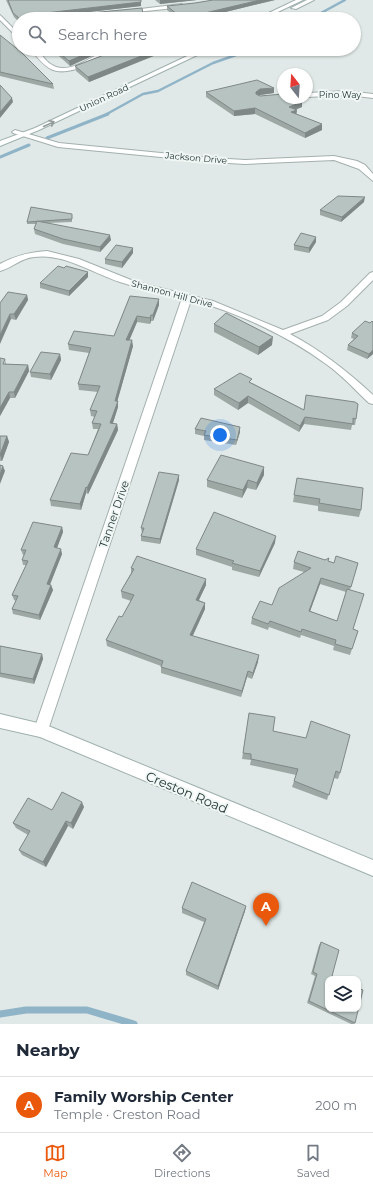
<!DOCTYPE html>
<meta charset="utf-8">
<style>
:root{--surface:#fff;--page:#f6f6f7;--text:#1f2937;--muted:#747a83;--line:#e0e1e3;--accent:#ea580c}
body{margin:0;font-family:Montserrat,sans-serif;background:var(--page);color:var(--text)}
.controls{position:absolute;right:12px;bottom:12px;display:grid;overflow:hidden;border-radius:8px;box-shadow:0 1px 3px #0004}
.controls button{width:36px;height:36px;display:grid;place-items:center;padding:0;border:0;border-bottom:1px solid var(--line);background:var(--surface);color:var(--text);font:20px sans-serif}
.compass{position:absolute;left:277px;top:68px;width:36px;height:36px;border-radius:50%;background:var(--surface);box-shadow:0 1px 3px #0004;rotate:343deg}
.you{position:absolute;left:220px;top:435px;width:14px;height:14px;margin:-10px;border:3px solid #fff;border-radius:50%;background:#1a73e8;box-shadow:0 0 0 6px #1a73e833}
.badge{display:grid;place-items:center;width:26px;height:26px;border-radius:50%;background:var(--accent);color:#fff;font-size:13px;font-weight:700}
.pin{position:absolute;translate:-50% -33px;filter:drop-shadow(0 1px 2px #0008)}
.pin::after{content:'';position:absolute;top:21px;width:14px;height:12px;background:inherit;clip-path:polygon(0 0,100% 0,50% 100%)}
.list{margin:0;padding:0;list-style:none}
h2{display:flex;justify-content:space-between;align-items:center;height:52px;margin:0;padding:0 16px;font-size:17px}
h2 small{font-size:13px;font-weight:400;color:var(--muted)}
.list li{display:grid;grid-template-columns:26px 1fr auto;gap:12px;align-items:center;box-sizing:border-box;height:56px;padding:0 16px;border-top:1px solid var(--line)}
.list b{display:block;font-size:15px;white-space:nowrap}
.list p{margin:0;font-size:13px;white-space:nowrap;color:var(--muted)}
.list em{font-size:13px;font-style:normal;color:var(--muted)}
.icon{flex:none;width:22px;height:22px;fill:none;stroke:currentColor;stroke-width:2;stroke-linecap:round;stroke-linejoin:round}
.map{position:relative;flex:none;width:373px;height:1024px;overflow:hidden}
.search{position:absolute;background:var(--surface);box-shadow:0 1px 3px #0004;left:12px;right:12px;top:12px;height:44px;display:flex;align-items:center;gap:10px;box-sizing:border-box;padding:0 14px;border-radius:22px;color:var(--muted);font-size:15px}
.sheet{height:108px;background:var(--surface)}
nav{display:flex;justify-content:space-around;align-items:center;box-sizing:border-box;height:56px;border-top:1px solid var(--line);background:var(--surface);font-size:11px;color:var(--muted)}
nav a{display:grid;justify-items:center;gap:2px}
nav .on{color:var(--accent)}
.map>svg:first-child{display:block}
</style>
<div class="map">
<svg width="373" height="1024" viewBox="0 0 373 1024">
<rect width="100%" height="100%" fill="#e0e9e7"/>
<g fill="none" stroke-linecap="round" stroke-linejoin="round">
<!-- stream-far2 -->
<g stroke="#8fb3c7" stroke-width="2.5">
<path d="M310,19L345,0"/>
<path d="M105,115L143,94L158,91L213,63L236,55L245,49"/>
</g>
<!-- stream-far1 -->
<g stroke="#8fb3c7" stroke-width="3">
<path d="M47,138L108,114"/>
<path d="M0,157L29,145"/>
</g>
<!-- stream -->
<path stroke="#8fb3c7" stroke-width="7" d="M0,1014L26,1010H87L134,1024"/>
<defs>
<g id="street">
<path d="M182,4L184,7L127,13L124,11Z"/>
<path d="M0,15L19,34V39L0,20Z"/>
<path d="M30,49H36C41,53 44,59 49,63C71,80 95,49 116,49C104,60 69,76 53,70C43,66 37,56 30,49Z"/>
<path d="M347,91L373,94V98L347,95L307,97V93Z"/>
<path d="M15,130L59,143L212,158L245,160L334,156L357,161L365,165L373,174V181L359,169L334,160L245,164L212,162L58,147L13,133L12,132Z"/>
<path d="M47,251L79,259L136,282L213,301L283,330L322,316L341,302L370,273L373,272V280L347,306L328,320L290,334C322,351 347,371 373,395V404L369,403C355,390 342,375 326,364C288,336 237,312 191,300L48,730L46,735L41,737L36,735L34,730L182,298C162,293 141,289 120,282C92,273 64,253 34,257C21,258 12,268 0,271V264C15,256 29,252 47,251Z"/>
</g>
<g id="secondary">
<path d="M296,0H303L263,19H256Z"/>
<path d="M307,0H314L296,9L291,8Z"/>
<path d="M202,49H210L39,130L0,146V141L35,128Z"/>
<path d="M0,714L46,725L373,860V876L40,737L0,728Z"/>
</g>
</defs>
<!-- street casing -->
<use href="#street" stroke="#a4b0ae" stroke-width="2"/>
<!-- secondary casing -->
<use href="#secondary" stroke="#9eb0ad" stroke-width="2"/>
<!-- street -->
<use href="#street" fill="#fff" fill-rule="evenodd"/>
<!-- secondary -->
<use href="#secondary" fill="#fff" fill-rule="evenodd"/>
</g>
<!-- wall -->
<g fill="#9da8a5" fill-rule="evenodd">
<path d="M6,0H141V6L52,16L144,19H19V22L14,17Z"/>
<path d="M155,0H197L160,4Z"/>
<path d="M213,0H275L209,16L212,19H178L167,10V6L195,3Z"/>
<path d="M0,35L53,84L54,89L0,76Z"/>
<path d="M51,49H107L70,66Z"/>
<path d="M112,49H161V53L89,82L76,71L75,66L104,55Z"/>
<path d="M206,92L274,93L260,95H259L260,96L302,102V107L295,110H297L296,114L322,130L305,138L255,114L234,116L206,97Z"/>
<path d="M364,202L341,222L320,215V210Z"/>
<path d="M72,217V222L47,223L111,240L100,252L63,244L35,234L34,229L36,224H27V222Z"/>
<path d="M316,242L309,253L294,250V245Z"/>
<path d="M133,253L122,268L105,264V259Z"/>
<path d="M88,277L69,296L40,288V283Z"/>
<path d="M27,295L28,300L16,320L11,319L0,303Z"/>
<path d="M130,296L159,305L153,321H151L150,324L137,322L129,340L133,346L117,401L118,407L113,423L117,424L118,430L91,488L88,494L86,493L81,510L51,506L50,500L88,455L98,429H93L92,423L95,417L91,416L90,410L98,392L79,390L78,384L89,353L69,350L68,344L114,336Z"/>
<path d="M373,322V354L367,359L347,350L348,345L354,339L351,338L352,333Z"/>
<path d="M214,324L272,345L258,355L214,332Z"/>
<path d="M60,354L61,360L51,380L31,377L30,372Z"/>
<path d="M5,359L6,364L28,365L29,371L15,398H10L0,416Z"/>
<path d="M252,383L304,410L356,419L355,425H352L351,430L304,424L299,432L248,403L238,410L214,395V389Z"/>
<path d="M240,427V432L236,445L204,440V436L195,434V429Z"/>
<path d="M0,436H7L9,442L2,461H0Z"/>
<path d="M179,475V480L160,544L141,541V536L142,533L141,528Z"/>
<path d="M264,475L256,490L247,488L242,498L207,487V480Z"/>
<path d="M297,478L361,510L359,517L318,511V506L293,502Z"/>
<path d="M62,527L63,532L57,548L62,554L50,585H51L53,590L40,620L13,614L12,609L16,601L14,600L12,595L26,565H23L22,560L24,555H23L21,550Z"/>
<path d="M275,543L259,577L232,570V567L196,555V549Z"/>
<path d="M329,558L328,561L334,563H358L350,590L353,629L358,631L350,655L333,650L334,646L301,635L300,638L269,627L268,630L251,624L252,618L272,605L304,572L293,569L294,562L325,560ZM320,584L346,592L337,621L310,611Z"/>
<path d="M131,568L206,585L199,600L205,603V609L192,636L258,662L252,679L247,677L241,697L161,673V666L107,646L106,640L122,617L131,601L122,598L121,591L131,573Z"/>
<path d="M0,646L42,654L43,659L34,684L0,677Z"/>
<path d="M249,713L273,731L340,773L338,779L334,778L327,800L292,787L296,775L250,765L251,760L242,759Z"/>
<path d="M84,807L73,829L68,826L46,867L22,855L19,850L28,835L16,828L13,823L52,810Z"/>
<path d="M246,906L245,911L218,990L186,975V971L204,922L182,913V908Z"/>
<path d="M321,942L332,976L355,1023L354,1024H351L307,1003L315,976L311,974L319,945Z"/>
</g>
<!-- shaded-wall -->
<g fill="#7f8886">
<path d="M160,0H197L160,4Z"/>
<path d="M260,0H275L205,17V13Z"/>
<path d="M141,2V6L38,18L37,14Z"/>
<path d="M97,49H107L70,66L69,61Z"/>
<path d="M159,49H161V53L89,82L88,77Z"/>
<path d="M274,88V93L260,95L256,97V92L260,89Z"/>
<path d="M12,98L13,102L0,118V112Z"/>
<path d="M302,102V107L289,112V107Z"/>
<path d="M255,108V114L234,116V111Z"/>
<path d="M297,110L296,116L291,112Z"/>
<path d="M322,124V130L305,138V133Z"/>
<path d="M365,197L364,202L341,222L342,217Z"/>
<path d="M110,235L111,240L100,252V247Z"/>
<path d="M316,237V242L309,253V248Z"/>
<path d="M133,248V253L122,268V262Z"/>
<path d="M88,272V277L69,296V291Z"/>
<path d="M27,295L28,300L16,320L14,314Z"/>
<path d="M159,299V305L153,321V315Z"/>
<path d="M10,314L11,319L0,344V335Z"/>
<path d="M151,315V321L150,324V318Z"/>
<path d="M137,316V322L127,346L126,340Z"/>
<path d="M273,337L272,345L258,355L259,347Z"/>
<path d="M132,340L133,346L116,406L118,401V407L111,429L110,423L115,401Z"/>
<path d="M373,350V354L367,359L369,354Z"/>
<path d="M60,354L61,360L51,380L50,374Z"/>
<path d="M28,365L29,371L15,398L14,392Z"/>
<path d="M9,392L10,398L0,416V408Z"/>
<path d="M248,396V403L238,410L239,403Z"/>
<path d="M305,417L304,424L299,432L300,426Z"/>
<path d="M117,424L118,430L88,494L87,488Z"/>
<path d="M240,427V432L236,445L237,440Z"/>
<path d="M7,436L9,442L2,461L0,455Z"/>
<path d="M3,466L5,471L0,484V475Z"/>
<path d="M264,467V475L256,490L257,483Z"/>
<path d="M179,475V480L160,544V539Z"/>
<path d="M248,480L247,488L242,498L243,490Z"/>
<path d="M86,487V493L81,510L80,504Z"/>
<path d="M62,527L63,532L55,553L54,547Z"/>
<path d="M276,536L275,543L259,577L260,571Z"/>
<path d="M61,549L62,554L48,589L47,584Z"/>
<path d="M321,578L320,584L308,617L309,611Z"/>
<path d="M206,579V585L196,606V600Z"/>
<path d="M51,585L53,590L40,620L39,615Z"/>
<path d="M205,603V609L190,642V635Z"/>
<path d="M42,654L43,659L34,684L33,679Z"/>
<path d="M259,655L258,662L252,679L253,673Z"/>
<path d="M248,671L247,677L241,697L242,691Z"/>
<path d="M82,802L84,807L73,829L71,823Z"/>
<path d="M66,821L68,826L46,867L43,862Z"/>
<path d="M246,906L245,911L218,990V986Z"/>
</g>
<!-- building -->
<g fill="#b6c3c0" stroke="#7f8886">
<path d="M8,0H141V2L37,14L38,16H59L142,8L144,19H20L13,13Z"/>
<path d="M213,0H260L205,13L212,19H183L167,6L195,3Z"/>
<path d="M0,35L21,52L53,84L0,72Z"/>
<path d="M55,49H97L69,61Z"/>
<path d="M112,49H159L88,77L75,66L104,55Z"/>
<path d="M257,80L274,88L260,89L256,92V94L260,96L283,94V98H294L302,102L289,107L297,110L291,112L322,124L305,133L255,108L234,111L206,92Z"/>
<path d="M0,85L12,98L0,112Z"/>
<path d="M338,196L365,197L342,217L320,210Z"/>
<path d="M31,207L72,214V219L27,222Z"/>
<path d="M37,221L110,235L100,247L63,239L34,229Z"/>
<path d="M301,233L316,237L309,248L294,245Z"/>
<path d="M116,245L133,248L122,262L105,259Z"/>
<path d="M58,266L64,268L66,266L88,272L69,291L40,283Z"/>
<path d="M8,292L27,295L14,314H10L0,335V303Z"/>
<path d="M130,296L159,299L153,315H151L150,318L137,316L126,340H132L115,401H118L110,423L117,424L90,482L87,488L86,487L80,504L50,500L71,453L88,455L101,424L92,423L97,411L90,410L100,386L78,384L91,348L68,344L74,331L114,336Z"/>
<path d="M226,313L273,337L259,347L214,324Z"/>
<path d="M365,321L370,323L372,321L373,322V350L369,354L348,345L358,336L352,333Z"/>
<path d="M41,352L60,354L50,374L30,372Z"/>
<path d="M0,358L5,359L3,364L28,365L14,392H9L0,408Z"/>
<path d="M240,373L252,379L249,382L304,410L306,395L355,402L358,404L356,419L353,418V424L305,417L300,426L248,396L239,403L214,389Z"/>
<path d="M201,418L240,427L237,440L204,435L206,431L195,429Z"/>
<path d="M0,436H7L0,455Z"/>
<path d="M221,455L264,467L257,483L248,480L243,490L207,480Z"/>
<path d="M0,465L3,466L0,475Z"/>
<path d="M159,472L179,475L160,539L141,536L144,528H141Z"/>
<path d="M297,478L363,488L361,510L319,503L320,499L294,495Z"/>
<path d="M214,512L276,536L260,571L232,563L234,561L196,549Z"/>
<path d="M33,522L62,527L54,547L61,549L47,584L51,585L39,615L12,609L18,596L12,595L28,561L22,560L26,550H21Z"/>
<path d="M298,551L325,560L329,558L328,561L334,563L336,556L358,563L351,587L321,578L309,611L337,621L347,589L364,594L353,629L358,631L352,649L335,644L336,640L302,629L301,632L270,621L268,624L252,618L260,601L272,605L279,588L311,568L294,562Z"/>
<path d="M137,556L206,579L196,600L205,603L190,635L259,655L253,673L248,671L242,691L161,667L163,661L106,640L119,616L122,617L134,595L121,591L134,569L131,568Z"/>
<path d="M0,646L42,654L33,679L0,673Z"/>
<path d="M249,713L275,717L273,731L306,738L311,721L350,735L340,773L336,771L329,795L294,781L298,769L251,759V754L243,753Z"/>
<path d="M62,792L82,802L71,823L66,821L43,862L19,850L30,831L13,823L28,798L52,810Z"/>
<path d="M192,882L246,906L218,986L186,971L206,919L182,908Z"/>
<path d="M321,942L339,950L332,976L339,979H328V1009H358V988L363,990L355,1023L309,1001L317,974L313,972Z"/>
</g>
<!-- one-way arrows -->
<defs><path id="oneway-shaft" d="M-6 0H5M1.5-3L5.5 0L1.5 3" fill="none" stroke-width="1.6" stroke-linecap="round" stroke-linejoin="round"/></defs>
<use stroke="#919b9a" href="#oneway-shaft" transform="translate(49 124) rotate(-25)"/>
<g text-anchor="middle" stroke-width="4" stroke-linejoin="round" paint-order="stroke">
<!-- far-street labels -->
<g font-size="9" fill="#233736" stroke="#f0f6f4">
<text x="340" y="98">Pino Way</text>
<text transform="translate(104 98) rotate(-25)" y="3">Union Road</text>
<text transform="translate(196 158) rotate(5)" y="3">Jackson Drive</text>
<text transform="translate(172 294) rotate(15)" y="3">Shannon Hill Drive</text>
</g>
<!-- street labels -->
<g font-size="11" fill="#233736" stroke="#f0f6f4">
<text transform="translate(114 514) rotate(-71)" y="4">Tanner Drive</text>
</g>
<!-- near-street labels -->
<g font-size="13" fill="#233736" stroke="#f0f6f4">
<text transform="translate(187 792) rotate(23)" y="5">Creston Road</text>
</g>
</g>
</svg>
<div class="controls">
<button><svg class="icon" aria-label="layers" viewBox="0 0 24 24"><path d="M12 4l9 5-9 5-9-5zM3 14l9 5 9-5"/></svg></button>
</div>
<svg class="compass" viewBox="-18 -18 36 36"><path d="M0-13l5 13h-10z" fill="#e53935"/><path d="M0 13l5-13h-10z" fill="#747a83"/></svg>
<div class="you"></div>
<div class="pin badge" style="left:266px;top:926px">A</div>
<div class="search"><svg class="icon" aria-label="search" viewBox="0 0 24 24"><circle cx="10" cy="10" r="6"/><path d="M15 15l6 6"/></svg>Search here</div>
</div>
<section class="sheet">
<h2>Nearby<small></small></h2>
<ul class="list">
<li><span class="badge">A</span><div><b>Family Worship Center</b><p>Temple · Creston Road</p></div><em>200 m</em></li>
</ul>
</section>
<nav>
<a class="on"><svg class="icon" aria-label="map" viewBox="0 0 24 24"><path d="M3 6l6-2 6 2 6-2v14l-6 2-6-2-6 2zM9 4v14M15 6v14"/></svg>Map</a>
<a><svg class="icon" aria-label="directions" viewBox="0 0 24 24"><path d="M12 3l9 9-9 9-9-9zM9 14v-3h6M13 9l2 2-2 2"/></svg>Directions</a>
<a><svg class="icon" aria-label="saved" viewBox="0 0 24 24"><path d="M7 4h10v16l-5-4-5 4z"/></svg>Saved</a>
</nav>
